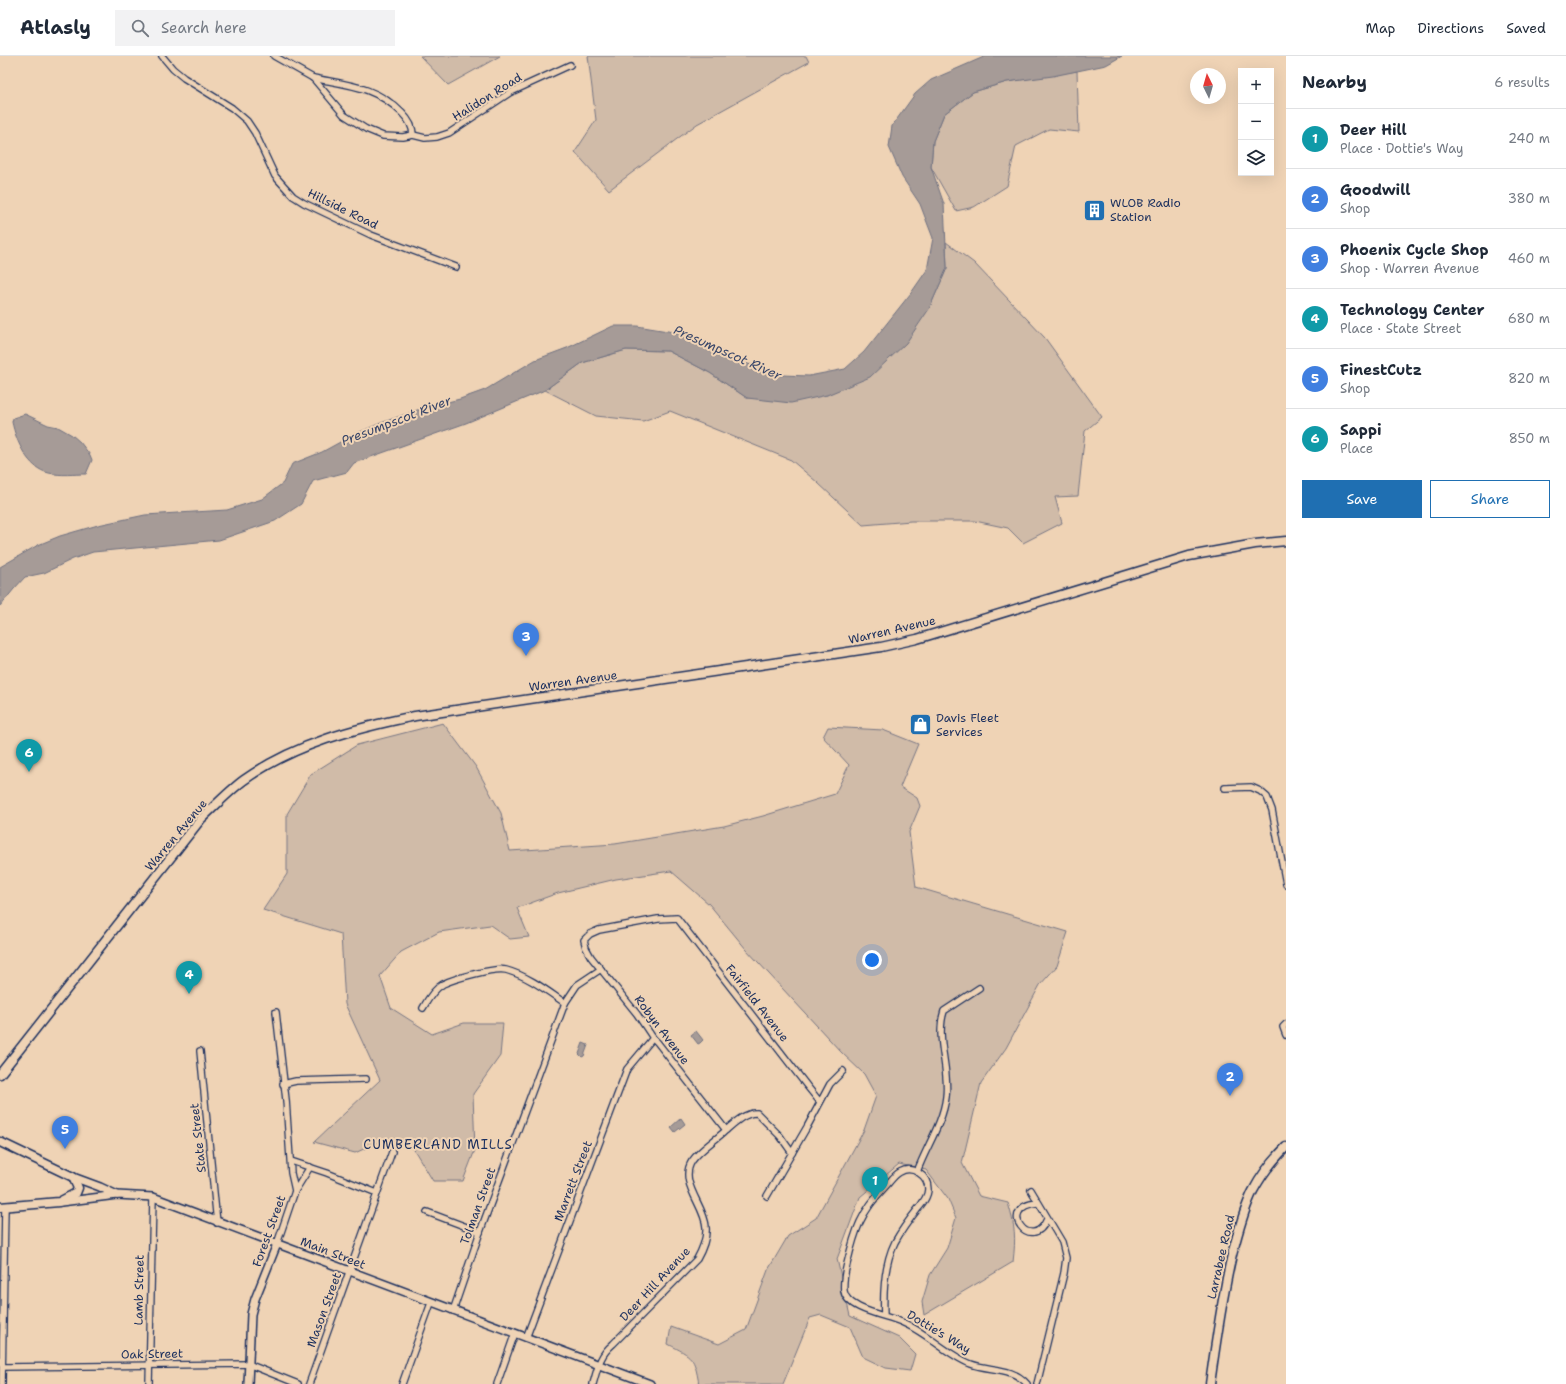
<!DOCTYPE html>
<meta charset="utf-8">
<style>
:root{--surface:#fff;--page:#f2f2f3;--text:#1f2937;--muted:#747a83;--line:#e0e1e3;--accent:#1f6fb2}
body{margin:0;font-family:"Shantell Sans",sans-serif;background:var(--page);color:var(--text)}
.controls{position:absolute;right:12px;top:12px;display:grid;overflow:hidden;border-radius:0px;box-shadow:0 4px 16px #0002}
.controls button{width:36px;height:36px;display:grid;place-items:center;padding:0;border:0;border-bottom:1px solid var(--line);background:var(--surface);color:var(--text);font:20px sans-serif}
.compass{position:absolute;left:1190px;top:12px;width:36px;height:36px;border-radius:50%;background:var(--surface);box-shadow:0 4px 16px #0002;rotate:355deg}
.you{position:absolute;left:872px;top:904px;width:14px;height:14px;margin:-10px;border:3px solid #fff;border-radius:50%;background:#1a73e8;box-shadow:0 0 0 6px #1a73e833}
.badge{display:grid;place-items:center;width:26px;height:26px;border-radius:50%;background:var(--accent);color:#fff;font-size:13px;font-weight:700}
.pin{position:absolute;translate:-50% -33px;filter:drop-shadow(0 1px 2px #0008)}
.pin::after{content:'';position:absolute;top:21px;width:14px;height:12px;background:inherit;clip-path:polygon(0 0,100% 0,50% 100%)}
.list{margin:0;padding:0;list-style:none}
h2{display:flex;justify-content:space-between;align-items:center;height:52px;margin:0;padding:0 16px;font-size:17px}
h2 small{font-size:13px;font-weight:400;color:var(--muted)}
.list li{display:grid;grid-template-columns:26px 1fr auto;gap:12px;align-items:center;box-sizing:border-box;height:60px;padding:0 16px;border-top:1px solid var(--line)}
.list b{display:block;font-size:15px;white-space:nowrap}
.list p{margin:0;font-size:13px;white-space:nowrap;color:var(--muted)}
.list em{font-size:13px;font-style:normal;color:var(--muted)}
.actions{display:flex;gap:8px;padding:12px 16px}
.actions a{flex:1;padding:9px 0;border:1px solid var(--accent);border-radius:0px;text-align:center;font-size:14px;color:var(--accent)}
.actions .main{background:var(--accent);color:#fff}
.icon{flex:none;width:22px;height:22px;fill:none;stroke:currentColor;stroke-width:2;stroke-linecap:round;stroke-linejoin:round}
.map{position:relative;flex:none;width:1286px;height:1328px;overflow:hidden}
header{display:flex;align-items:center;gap:24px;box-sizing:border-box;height:56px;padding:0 20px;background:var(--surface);border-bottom:1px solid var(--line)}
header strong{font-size:19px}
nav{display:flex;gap:22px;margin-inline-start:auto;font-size:14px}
.search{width:280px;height:36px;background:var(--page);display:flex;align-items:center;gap:10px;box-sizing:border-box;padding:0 14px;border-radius:0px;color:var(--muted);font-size:15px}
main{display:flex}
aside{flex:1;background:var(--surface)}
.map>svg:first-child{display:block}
</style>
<header>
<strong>Atlasly</strong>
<div class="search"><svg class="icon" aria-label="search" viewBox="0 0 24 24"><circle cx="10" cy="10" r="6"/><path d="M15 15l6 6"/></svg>Search here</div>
<nav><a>Map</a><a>Directions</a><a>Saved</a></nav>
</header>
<main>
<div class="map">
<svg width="1286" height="1328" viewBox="0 0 1286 1328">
<rect width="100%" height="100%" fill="#efd3b5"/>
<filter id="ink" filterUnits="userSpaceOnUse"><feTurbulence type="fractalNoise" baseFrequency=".025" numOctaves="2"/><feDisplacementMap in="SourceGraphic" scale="8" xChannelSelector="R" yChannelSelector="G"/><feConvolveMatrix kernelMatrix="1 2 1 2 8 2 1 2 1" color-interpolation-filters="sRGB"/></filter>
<g filter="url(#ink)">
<!-- green -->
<g fill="#d0bba8" stroke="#767583">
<path d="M420,0H500L448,29Z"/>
<path d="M588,0H806L809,6L697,68L609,134L575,96L596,64Z"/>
<path d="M1077,15L1079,76L1049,73L1016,90L1007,130L974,151L956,155L931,111L933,85L944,58L973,36L1007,26Z"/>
<path d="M946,186L974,207L1045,282L1102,361L1085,375L1078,440L1055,441L1062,467L1023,487L1008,472L975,465H911L863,469L818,427L791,404L670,355L643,365L596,360L545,334L582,307L626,294L668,295L710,317L747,342L827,339L929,253L947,212Z"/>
<path d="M443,667L476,711L501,757L510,795L615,788L724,770L763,760L835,738L849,709L823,681L828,671L883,674L918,688L900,731L917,742L920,750L909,776L916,831L1068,876L1057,910L1040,929L1006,992L981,1027L962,1107L979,1140L1008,1147C1015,1170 1016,1181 1013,1206L924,1259L922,1246L930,1219L947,1192L956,1162L948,1143L926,1114L899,1108L860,1141L837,1203L850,1260L899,1282L915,1298L910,1315L886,1312L863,1301L850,1271L821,1259L810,1262L783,1328H699C694,1300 693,1301 668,1288L671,1271L719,1288L746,1274L768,1214L788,1180L816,1162L864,1074L876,1040L864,1018L841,996L746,893L709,848L671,815L616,823L558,837L517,852L529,881L510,883L490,869L439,876L401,896L380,920L391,952L432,978L464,967H503L500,1000L473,1038L475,1094L463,1125H433L413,1092L388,1082L355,1097L314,1086L380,1024L345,948L341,878L263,854L287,818V758L311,718L357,689Z"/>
</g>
<!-- water -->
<g fill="#a69b97" stroke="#6e7080">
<path d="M986,0H1122L1106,9L1053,20L1007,26L973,36L944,58L933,85L931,111L944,148L947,212L929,253L906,287L870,321L827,339L791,347L747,342L710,317L668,295L626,294L582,307L545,334L466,367L354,407L347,416L313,425L301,448L275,465L219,484L93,496L73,503L44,517L25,521L14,533L0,550V511L38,489L60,480L98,469L145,459L227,454L262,443L283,427L292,408L322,396L353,379L381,367L423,352L460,343L485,334L535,304L567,292L613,270H637L686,278L745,307L782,319L809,320L845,313L864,296L911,237L927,214L933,182L920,148L902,121L889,91L892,70L915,38L931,24Z"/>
<path d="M25,358L48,369L58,371L72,379L80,386L90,399L92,404L86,418C74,418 61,420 49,417C28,413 16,385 12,366L13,362Z"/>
<path d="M696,975L703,984L700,987L698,988L691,979Z"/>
<path d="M583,987L588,989L584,1000L582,1001L579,998Z"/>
<path d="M681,1062L685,1068L675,1076L671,1071Z"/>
</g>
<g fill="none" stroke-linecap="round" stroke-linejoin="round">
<defs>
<g id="street">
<path d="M162,0L173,13L184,22L232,52L247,65L255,77L275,120L293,140L304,147L371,179L456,211"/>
<path d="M274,0L313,22L344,59L366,73L383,80L403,81L413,79L425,82L437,81L449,77L511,36L570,9"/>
<path d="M313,22C347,29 376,30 402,57C408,63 413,70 413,79"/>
<path d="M1225,732L1251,731L1260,735L1267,741L1272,754L1286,828"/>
<path d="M423,952C428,943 434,933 443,928C453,923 495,911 506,914C528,920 546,934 565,947"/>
<path d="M276,956L286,1044L291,1117L295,1135L277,1188"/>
<path d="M1286,968L1283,971L1286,979"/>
<path d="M200,995L217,1167"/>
<path d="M283,1028L296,1025L366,1023"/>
<path d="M726,1074L657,986L653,982L637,958L591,901L586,892L584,884L590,878L599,874L658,863L677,862L807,1030L820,1046"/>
<path d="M291,1105L327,1117L377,1137"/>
<path d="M917,1116C926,1091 943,1067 946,1041C950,1012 935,983 944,955L979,932"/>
<path d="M1031,1134L1062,1186L1066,1202L1064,1217L1037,1328"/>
<path d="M295,1135L310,1111"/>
<path d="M767,1140L807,1071L830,1028L843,1015"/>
<path d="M1037,1147C995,1151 1032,1199 1047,1163"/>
<path d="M427,1156L480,1176"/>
<path d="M453,1255L480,1176L565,947L577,929L601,913"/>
<path d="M884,1260C883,1236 884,1208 895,1186C901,1175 909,1164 917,1154C922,1148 928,1141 928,1133C928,1119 912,1109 900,1116C894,1119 890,1126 885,1131C861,1156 855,1174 847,1208C845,1216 843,1226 844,1235C846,1253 884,1259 899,1265C926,1275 945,1298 971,1308C990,1315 1013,1311 1027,1328"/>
<path d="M526,1282L627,1013L653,982"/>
<path d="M3,1311L248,1308L298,1328"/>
<path d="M2,1328L5,1151"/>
<path d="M149,1328L153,1141"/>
<path d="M309,1328L392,1096"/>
<path d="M402,1328L431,1247"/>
<path d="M497,1328L515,1277"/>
<path d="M593,1328C598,1311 599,1300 613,1288L697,1203C702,1194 707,1182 706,1171C705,1150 678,1126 692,1105C700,1094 714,1085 724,1076C733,1068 745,1056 757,1057L780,1080L792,1097"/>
</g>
<g id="secondary">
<path d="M73,1121L100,1131L117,1139"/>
<path d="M61,1146L117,1139L153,1141L650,1328"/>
<path d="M248,1328L251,1258L255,1243L277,1188"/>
</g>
<g id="primary">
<path d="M0,1018L201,763C215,750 229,735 244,724C294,688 356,672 415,660L881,591L917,583L1189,500L1255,488L1286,485"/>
<path d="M0,1086L73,1121L78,1132L76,1137L59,1146L0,1151"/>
<path d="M1210,1328C1216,1285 1222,1241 1232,1199C1238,1177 1243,1155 1253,1135C1262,1118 1273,1104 1286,1091"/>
</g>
</defs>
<!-- street casing -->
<use href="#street" stroke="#1b2f5e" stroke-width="8"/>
<!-- secondary casing -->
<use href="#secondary" stroke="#1b2f5e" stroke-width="10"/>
<!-- primary casing -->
<use href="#primary" stroke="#1b2f5e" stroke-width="11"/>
<!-- street -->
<use href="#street" stroke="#efd3b5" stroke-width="5.5"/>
<!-- secondary -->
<use href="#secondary" stroke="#efd3b5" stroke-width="7"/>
<!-- primary -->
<use href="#primary" stroke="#efd3b5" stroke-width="8"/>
</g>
</g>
<!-- icons -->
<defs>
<symbol id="building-square" viewBox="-11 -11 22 22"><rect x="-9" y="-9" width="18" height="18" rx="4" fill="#1f6fb2" stroke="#efd3b5"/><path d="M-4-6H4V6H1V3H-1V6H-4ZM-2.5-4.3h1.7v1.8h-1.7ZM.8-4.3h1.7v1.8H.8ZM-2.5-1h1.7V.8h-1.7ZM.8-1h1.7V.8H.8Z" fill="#fff"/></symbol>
<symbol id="shop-square" viewBox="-11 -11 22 22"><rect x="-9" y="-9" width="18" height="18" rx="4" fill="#1f6fb2" stroke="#efd3b5"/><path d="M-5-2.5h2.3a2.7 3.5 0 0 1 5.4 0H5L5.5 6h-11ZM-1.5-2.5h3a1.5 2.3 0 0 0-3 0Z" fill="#fff"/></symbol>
</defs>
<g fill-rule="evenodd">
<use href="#building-square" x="1082" y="142" width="25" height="25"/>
<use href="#shop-square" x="908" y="656" width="25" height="25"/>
</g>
<g text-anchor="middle" stroke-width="4" stroke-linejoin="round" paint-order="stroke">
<!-- street labels -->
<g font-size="12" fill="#1b2f5e" stroke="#efd3b5">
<text transform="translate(487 41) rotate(-32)" y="4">Halidon Road</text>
<text transform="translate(343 153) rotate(26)" y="4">Hillside Road</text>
<text transform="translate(892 574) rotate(-13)" y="4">Warren Avenue</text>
<text transform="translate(573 625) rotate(-8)" y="4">Warren Avenue</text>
<text transform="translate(176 779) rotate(-50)" y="4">Warren Avenue</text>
<text transform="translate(757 947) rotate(52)" y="4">Fairfield Avenue</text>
<text transform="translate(662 974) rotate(53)" y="4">Robyn Avenue</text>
<text transform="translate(198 1082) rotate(-96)" y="4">State Street</text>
<text transform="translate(573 1125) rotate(-69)" y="4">Marrett Street</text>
<text transform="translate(478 1150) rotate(-70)" y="4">Tolman Street</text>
<text transform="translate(269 1175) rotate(-70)" y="4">Forest Street</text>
<text transform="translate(333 1197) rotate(21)" y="4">Main Street</text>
<text transform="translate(1221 1201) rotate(-77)" y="4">Larrabee Road</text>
<text transform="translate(655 1228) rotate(-47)" y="4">Deer Hill Avenue</text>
<text transform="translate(139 1234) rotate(-89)" y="4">Lamb Street</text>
<text transform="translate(324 1254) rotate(-70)" y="4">Mason Street</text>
<text transform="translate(939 1276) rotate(31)" y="4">Dottie's Way</text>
<text transform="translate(152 1298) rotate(-1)" y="4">Oak Street</text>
</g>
<!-- poi labels -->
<g font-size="12" fill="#1b2f5e" stroke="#efd3b5" text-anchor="start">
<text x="1110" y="151">WLOB Radio<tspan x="1110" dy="14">Station</tspan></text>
<text x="936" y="666">Davis Fleet<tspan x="936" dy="14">Services</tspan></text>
</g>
<!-- water labels -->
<g font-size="13" font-style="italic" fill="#374569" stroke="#efd3b5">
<text transform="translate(728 296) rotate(24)" y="5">Presumpscot River</text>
<text transform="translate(396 364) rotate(-21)" y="5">Presumpscot River</text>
</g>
<!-- neighbourhood labels -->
<g font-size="13" letter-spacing="1" fill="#1b2f5e" stroke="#efd3b5">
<text x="438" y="1093">CUMBERLAND MILLS</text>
</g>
</g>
</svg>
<div class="controls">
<button>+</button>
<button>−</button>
<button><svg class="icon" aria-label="layers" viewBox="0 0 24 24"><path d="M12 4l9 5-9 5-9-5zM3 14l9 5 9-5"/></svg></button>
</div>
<svg class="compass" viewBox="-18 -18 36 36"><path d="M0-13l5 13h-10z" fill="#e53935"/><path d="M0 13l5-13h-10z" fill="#747a83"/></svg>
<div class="you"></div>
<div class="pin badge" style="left:875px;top:1144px;background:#0f9aa8">1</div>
<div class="pin badge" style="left:1230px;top:1040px;background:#3f7fe0">2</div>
<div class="pin badge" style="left:526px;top:600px;background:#3f7fe0">3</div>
<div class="pin badge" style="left:189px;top:938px;background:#0f9aa8">4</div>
<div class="pin badge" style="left:65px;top:1093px;background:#3f7fe0">5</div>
<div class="pin badge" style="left:29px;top:716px;background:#0f9aa8">6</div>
</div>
<aside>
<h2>Nearby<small>6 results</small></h2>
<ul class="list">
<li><span class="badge" style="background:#0f9aa8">1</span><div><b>Deer Hill</b><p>Place · Dottie's Way</p></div><em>240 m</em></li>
<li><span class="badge" style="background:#3f7fe0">2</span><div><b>Goodwill</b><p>Shop</p></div><em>380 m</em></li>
<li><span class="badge" style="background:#3f7fe0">3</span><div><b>Phoenix Cycle Shop</b><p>Shop · Warren Avenue</p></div><em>460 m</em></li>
<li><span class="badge" style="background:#0f9aa8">4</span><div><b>Technology Center</b><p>Place · State Street</p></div><em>680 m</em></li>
<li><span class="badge" style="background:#3f7fe0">5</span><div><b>FinestCutz</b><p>Shop</p></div><em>820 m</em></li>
<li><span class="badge" style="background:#0f9aa8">6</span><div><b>Sappi</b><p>Place</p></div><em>850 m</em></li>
</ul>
<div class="actions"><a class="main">Save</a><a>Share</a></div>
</aside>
</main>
